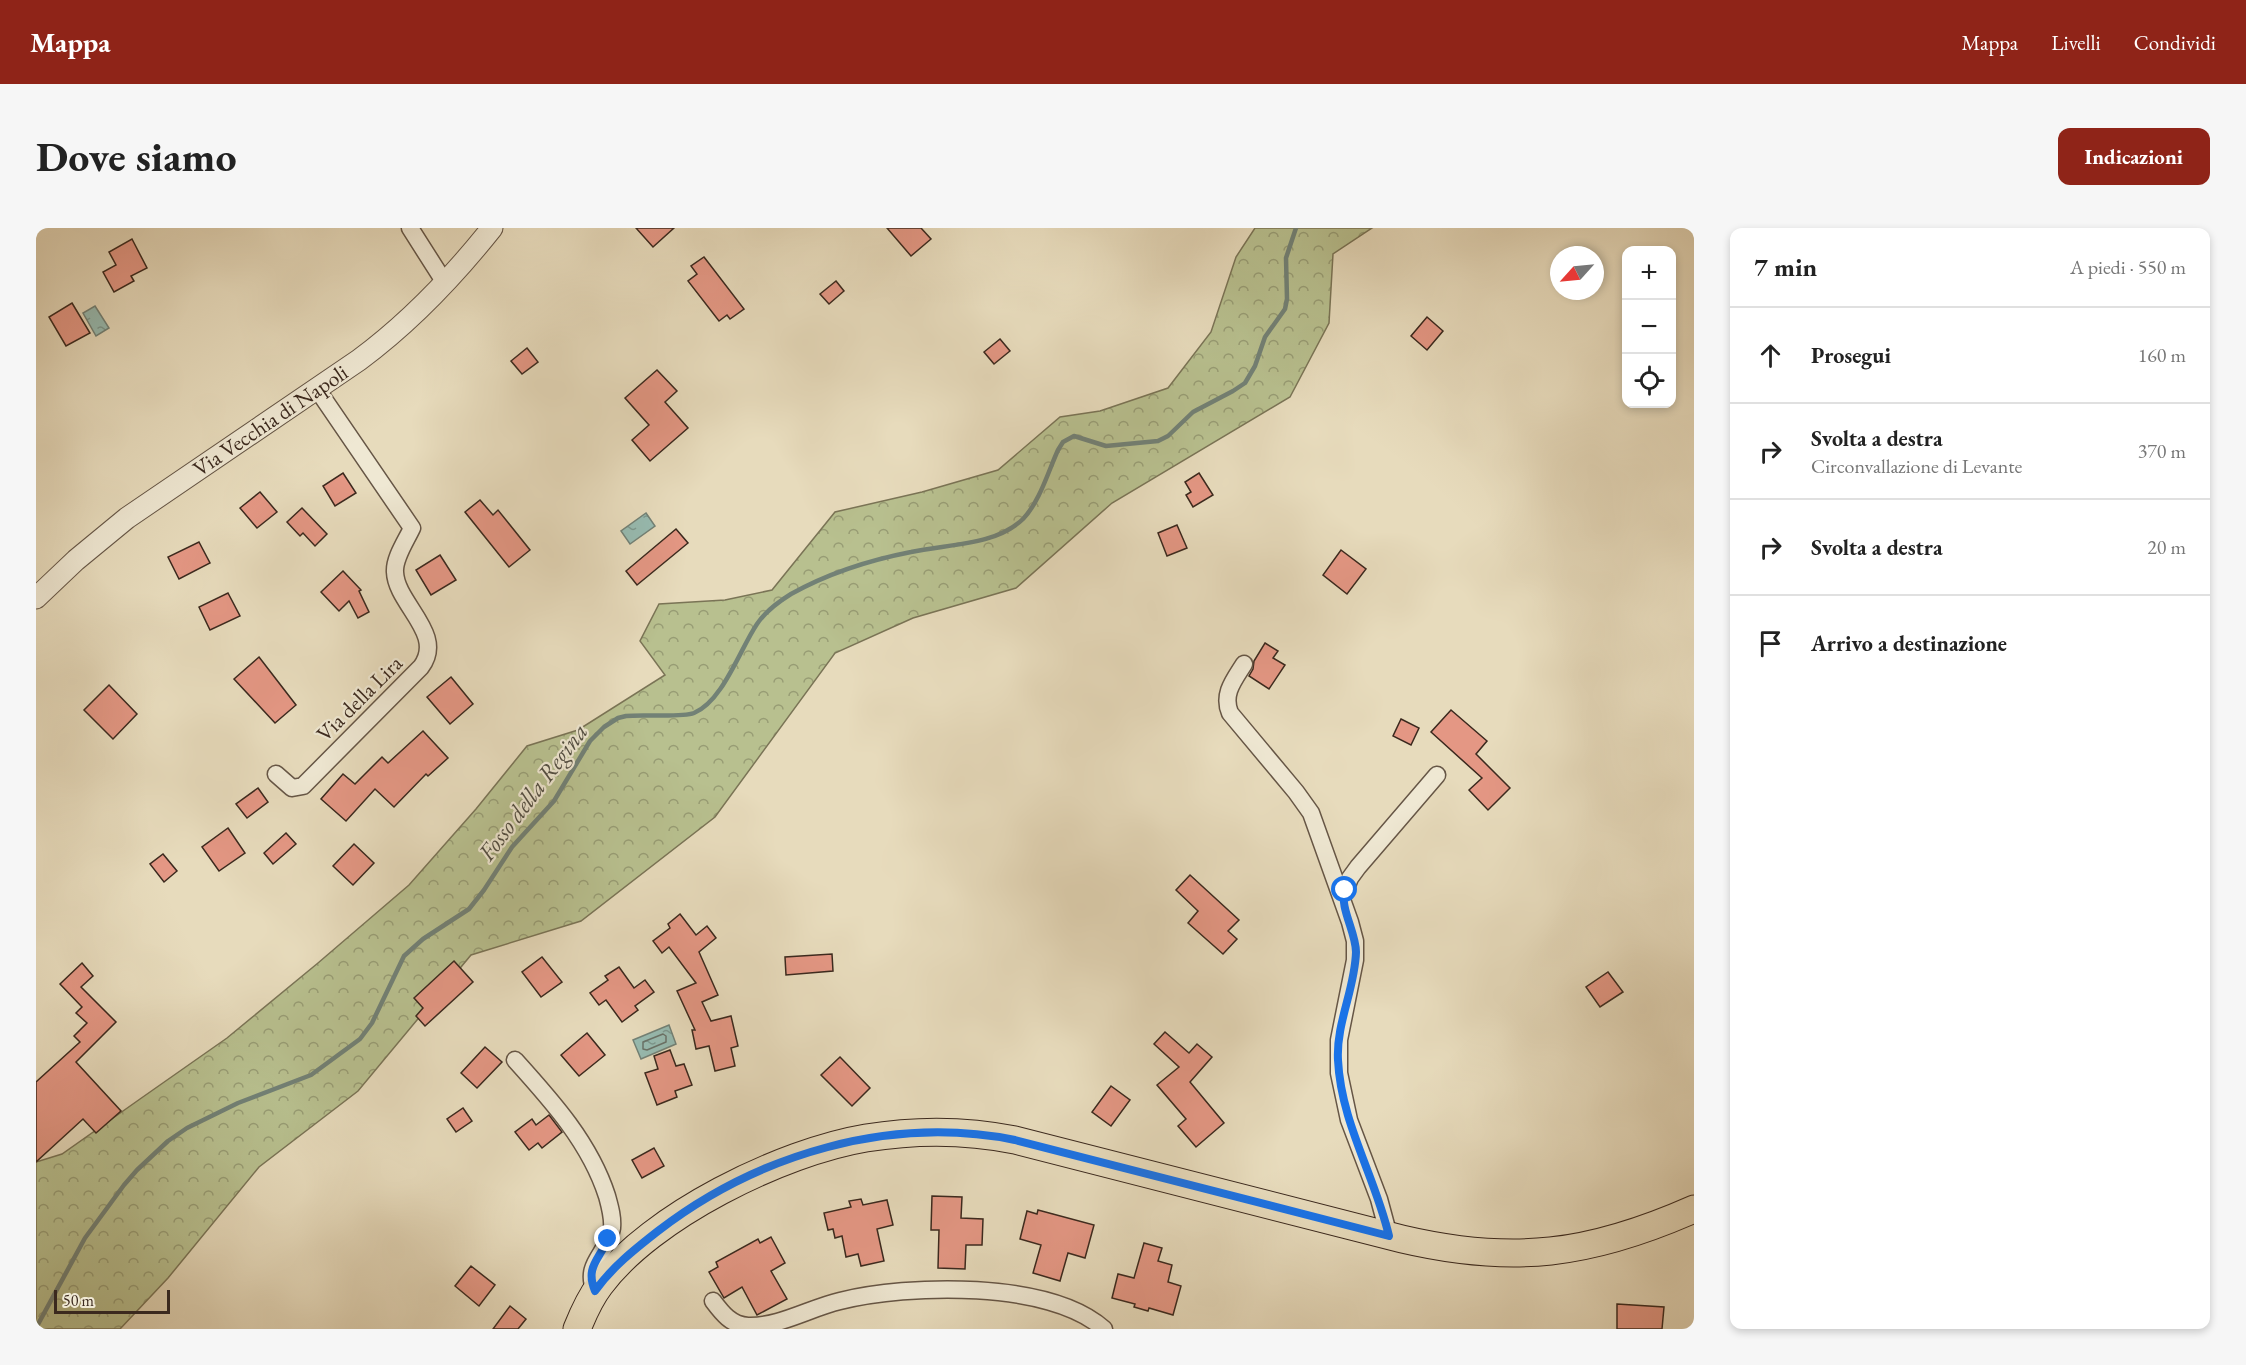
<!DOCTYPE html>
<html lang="it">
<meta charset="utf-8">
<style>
:root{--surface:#fff;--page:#f6f6f6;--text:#222;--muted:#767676;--line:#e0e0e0;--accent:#8f2418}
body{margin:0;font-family:"EB Garamond",serif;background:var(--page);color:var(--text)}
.controls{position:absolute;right:18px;top:18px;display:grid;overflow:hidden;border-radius:12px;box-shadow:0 3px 9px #0003}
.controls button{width:54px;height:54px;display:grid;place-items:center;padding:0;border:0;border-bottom:2px solid var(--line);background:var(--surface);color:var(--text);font:30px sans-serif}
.compass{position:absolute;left:1514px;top:18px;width:54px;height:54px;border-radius:50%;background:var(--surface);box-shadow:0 3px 9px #0003;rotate:243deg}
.scale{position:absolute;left:18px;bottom:15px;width:116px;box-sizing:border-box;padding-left:6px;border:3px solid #3b291e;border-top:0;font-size:16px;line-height:21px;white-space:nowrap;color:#3b291e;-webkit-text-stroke:4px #efe8d3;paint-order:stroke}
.stop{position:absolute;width:18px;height:18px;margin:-14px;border:4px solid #1a73e8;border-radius:50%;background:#fff}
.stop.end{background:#1a73e8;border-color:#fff;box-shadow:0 2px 6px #0008}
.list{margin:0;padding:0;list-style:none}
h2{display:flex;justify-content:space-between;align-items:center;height:78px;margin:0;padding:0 24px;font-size:26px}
h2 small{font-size:20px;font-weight:400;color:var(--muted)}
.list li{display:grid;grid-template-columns:39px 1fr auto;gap:18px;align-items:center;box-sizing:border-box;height:96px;padding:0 24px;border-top:2px solid var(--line)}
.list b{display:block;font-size:22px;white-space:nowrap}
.list p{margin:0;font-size:20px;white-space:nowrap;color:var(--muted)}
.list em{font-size:20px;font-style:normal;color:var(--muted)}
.icon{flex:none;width:33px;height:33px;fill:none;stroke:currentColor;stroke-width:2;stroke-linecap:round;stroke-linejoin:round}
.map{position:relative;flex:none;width:1658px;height:1101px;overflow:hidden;border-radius:12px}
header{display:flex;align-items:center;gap:36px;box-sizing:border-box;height:84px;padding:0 30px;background:var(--accent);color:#fff}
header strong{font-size:28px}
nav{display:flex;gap:33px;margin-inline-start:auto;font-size:21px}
.intro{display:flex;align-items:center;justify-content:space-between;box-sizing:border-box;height:144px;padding:0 36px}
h1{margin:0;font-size:42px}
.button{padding:15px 27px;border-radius:12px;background:var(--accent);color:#fff;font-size:21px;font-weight:700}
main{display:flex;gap:36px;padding:0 36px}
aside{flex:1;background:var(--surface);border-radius:12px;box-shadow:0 3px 9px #0003}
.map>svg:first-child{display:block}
</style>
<header>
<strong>Mappa</strong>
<nav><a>Mappa</a><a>Livelli</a><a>Condividi</a></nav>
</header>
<div class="intro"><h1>Dove siamo</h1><a class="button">Indicazioni</a></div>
<main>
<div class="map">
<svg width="1658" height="1101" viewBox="0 0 1658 1101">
<defs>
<pattern id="forest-crowns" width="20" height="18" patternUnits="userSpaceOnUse" patternTransform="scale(1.5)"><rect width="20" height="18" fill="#b8c08f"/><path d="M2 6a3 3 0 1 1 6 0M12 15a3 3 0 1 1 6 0" fill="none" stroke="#979c74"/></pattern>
<pattern id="water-ripples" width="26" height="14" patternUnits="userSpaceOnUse" patternTransform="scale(1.5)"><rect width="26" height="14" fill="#97bbb1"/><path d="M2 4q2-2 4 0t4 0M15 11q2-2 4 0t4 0" fill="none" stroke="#7c988f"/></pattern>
</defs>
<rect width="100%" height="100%" fill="#e7dbbc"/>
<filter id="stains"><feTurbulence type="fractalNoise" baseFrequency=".00333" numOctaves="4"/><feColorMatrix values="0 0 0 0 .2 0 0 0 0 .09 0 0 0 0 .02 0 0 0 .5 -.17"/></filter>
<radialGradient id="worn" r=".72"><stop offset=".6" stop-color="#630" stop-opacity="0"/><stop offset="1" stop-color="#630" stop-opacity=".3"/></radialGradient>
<!-- forest -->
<path fill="url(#forest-crowns)" stroke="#7a7456" stroke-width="1.5" d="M1219,0H1336L1297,26L1293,95L1254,169L1076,275L980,360L877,390L799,425L679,589L545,693L435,727L322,863L223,939L132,1050L84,1101H0V934L26,926L104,871L191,810L282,735L373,657L440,581L491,518L542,502L629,447L604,413L623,376L689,372L736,362L799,284L886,264L962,242L1024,189L1064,183L1132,160L1175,104L1200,29Z"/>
<!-- water -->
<g fill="url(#water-ripples)" stroke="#728176" stroke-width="1.5">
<path d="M59,78L73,100L60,108L47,85Z"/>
<path d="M610,285L619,298L594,316L585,303Z"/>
<path d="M633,797L640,816L605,831L597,812Z"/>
</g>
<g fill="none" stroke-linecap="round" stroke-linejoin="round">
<!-- shore -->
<path stroke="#697268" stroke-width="1.5" d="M627,806L630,808V814L611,822L607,821V814Z"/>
<!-- stream -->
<path stroke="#728176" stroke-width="4.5" d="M0,1100L49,1010L88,957L101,942L132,913L151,900L202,875L275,847L324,811L336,795L368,728L387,711L433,681L448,662L476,619L518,573L554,513L568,499L582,490L590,488C608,486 645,490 658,485C687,473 704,421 721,396C729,384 742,374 755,366C791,346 834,332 875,324C911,316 959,318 987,291C1004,273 1012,244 1022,222L1027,214L1038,208L1070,218L1122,213L1132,208L1157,184L1197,163L1209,155L1219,138L1229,109L1249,81L1251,71L1250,30L1260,0"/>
</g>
<!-- building -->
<g fill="#e49784" stroke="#3b291e" stroke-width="1.5">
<path d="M600,0H638L617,19Z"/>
<path d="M851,0H885L895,11L875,28Z"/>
<path d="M96,11L111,40L95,48L98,53L78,64L67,44L80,37L73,24Z"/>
<path d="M668,29L708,81L694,91L691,87L683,93L652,53L661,46L655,38Z"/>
<path d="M800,53L808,63L793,76L784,66Z"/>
<path d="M36,75L54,105L30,118L13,89Z"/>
<path d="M1391,89L1407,103L1391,122L1375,108Z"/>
<path d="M964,111L974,123L958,136L948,124Z"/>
<path d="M491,120L502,134L486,146L475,133Z"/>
<path d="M621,142L641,163L629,174L652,200L614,233L596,212L613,197L589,170Z"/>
<path d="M307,245L320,265L299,278L287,258Z"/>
<path d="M1163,245L1177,267L1157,279L1150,267L1155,264L1149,254Z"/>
<path d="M224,264L241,284L221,300L204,280Z"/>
<path d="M444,272L457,287L462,282L494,322L473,339L429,284Z"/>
<path d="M266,280L291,306L279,318L267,305L264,308L251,294Z"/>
<path d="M1141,297L1151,320L1131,328L1122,305Z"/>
<path d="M640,301L652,315L601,357L590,343Z"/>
<path d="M163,314L174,335L143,351L132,329Z"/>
<path d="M1305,322L1330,341L1311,366L1287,347Z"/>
<path d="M404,327L420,352L395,367L380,342Z"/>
<path d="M307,343L325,362L323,363L333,384L322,390L313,373L303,383L285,364Z"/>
<path d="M192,365L204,388L174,402L163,379Z"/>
<path d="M1229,415L1242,423L1237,430L1249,437L1233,461L1213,448L1217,441L1218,433Z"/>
<path d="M223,429L260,477L239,495L198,451Z"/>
<path d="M415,449L437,476L414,496L391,469Z"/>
<path d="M73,457L101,486L77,511L48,482Z"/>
<path d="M1415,482L1451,513L1440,526L1474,560L1452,582L1433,562L1446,550L1395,504Z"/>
<path d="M1365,491L1383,500L1375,517L1357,508Z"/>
<path d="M387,503L412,530L392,548L390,546L358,579L339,561L310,593L285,571L307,546L319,556L346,529L352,535Z"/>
<path d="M222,560L232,574L211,590L200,576Z"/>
<path d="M192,600L209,625L183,643L166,619Z"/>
<path d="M250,605L260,616L237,636L228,625Z"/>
<path d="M318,616L338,635L317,657L297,638Z"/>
<path d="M127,626L141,643L128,654L114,636Z"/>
<path d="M1154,647L1203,692L1192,703L1201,711L1187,726L1152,695L1162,683L1140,662Z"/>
<path d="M644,686L660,707L671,698L680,710L663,724L682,767L666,774L675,793L695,788L702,818L695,820L699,838L679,843L673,818L660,821L656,802H659L641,763L660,755L633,719L626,725L617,713L634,700L632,696Z"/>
<path d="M796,726L797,743L750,747L749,729Z"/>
<path d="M506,729L526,754L505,769L486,744Z"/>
<path d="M418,733L437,754L389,798L380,788L387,780L378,770Z"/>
<path d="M46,735L57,748L45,759L80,794L40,834L85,883L60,905L47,891L0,934V854L44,814L38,808L51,795L40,785L46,779L24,756Z"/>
<path d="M583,739L598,760L609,752L618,764L599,778L602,782L586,794L570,772L563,777L554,765L572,752L569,748Z"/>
<path d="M1572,744L1587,764L1564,779L1550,759Z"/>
<path d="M1129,804L1153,825L1161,816L1176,829L1154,854L1188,895L1160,919L1142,898L1150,891L1121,857L1143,839L1118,816Z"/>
<path d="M551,805L569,827L543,848L525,827Z"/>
<path d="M449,819L466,834L441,860L425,845Z"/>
<path d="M634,822L640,838L648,836L656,857L639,863L641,869L621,877L609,845L622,841L618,828Z"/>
<path d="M804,829L834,860L816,878L785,847Z"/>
<path d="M1075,858L1094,872L1075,898L1056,884Z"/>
<path d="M427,880L436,893L420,904L411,891Z"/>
<path d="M513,887L526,904L506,920L502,915L493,922L479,904L496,891L500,897Z"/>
<path d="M618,920L628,938L606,950L596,932Z"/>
<path d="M896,968L926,969L925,990L947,991L946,1017H930L929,1041L902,1040L903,1002H895Z"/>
<path d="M825,971L827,977L851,972L857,997L841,1001L848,1033L825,1038L822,1026L810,1029L806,1008L799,1010L797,1001L792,1002L788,985L815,979L813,973Z"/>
<path d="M1002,982L1058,997L1049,1030L1032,1025L1024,1053L997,1045L1005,1017L984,1011L991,983L1001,986Z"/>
<path d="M735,1009L749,1035L735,1043L751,1071L721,1087L706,1059L688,1070L673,1044L682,1039L680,1034L722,1011L724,1015Z"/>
<path d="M1108,1015L1126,1020L1122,1033L1136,1037L1132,1054L1145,1058L1137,1087L1113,1080L1112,1083L1098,1079L1099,1076L1076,1070L1082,1046L1098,1050Z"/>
<path d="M435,1038L459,1057L443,1078L419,1058Z"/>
<path d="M1581,1076L1628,1079L1626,1101H1581Z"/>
<path d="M474,1078L490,1091L482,1101H457Z"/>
</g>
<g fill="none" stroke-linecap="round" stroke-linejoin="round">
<defs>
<g id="minor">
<path d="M374,0L409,55"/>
<path d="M1208,436C1198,452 1186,466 1194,485L1260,564L1275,585L1314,694L1319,713V732L1303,812V845L1313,892L1343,971L1353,1008"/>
<path d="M240,546L256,560L267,558L385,439C410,406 360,376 359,344C358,330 370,313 376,300L281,161"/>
<path d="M1306,670L1314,650L1322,639L1401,547"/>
<path d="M479,832C516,873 554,915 571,968C574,979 577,989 576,1000C572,1026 547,1035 559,1063"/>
<path d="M677,1073C686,1085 695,1097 712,1098C743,1099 774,1080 804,1073C872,1056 1013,1052 1068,1101"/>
</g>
<path id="tertiary" d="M0,370L40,332L91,290L323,132C373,95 417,49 456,0"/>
<path id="primary" d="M541,1101C547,1086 554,1070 564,1057C615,988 746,924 830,910C879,902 930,902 979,912L1366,1011C1477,1037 1554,1027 1658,981"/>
</defs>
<!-- minor casing -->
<use href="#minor" stroke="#665646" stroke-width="19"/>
<!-- tertiary casing -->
<use href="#tertiary" stroke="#665646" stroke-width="23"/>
<!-- primary casing -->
<use href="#primary" stroke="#3b291e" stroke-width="29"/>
<!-- minor -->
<use href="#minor" stroke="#efe8d3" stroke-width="16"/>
<!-- tertiary -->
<use href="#tertiary" stroke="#efe8d3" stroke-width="21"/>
<!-- primary -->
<use href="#primary" stroke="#e7dbbc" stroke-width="27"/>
</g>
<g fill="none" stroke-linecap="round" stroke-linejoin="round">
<!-- route -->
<path stroke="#1a73e8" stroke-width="8" d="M572,1011C563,1032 549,1039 559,1063C576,1039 599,1021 622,1003C722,926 854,887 979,912L1353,1008C1339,948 1305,895 1302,832C1300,795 1319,761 1320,724C1320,704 1303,679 1309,662"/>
</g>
<g text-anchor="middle" stroke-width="4.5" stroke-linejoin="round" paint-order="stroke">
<!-- street labels -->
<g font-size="22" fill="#3b291e" stroke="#efe8d3">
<text transform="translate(234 192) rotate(-34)" y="8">Via Vecchia di Napoli</text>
<text transform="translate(323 470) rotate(-45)" y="8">Via della Lira</text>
</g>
<!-- water labels -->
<g font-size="24" font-style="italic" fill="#524e43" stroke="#efe8d3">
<text transform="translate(497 564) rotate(-53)" y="8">Fosso della Regina</text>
</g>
</g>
<rect width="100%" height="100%" filter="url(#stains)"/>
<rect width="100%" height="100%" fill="url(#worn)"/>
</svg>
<div class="controls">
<button>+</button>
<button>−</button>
<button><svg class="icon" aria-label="locate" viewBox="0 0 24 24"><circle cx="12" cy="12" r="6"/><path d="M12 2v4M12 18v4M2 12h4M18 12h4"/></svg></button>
</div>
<svg class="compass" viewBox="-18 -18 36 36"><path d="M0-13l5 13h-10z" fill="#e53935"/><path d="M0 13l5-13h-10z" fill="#767676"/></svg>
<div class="scale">50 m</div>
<div class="stop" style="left:1309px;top:662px"></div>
<div class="stop end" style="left:572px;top:1011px"></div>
</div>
<aside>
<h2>7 min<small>A piedi · 550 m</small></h2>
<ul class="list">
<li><svg class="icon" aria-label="ahead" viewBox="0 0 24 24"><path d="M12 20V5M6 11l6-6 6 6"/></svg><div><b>Prosegui</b></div><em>160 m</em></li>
<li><svg class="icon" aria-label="right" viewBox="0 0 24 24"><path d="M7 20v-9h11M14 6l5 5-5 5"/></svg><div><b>Svolta a destra</b><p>Circonvallazione di Levante</p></div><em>370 m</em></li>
<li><svg class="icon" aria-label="right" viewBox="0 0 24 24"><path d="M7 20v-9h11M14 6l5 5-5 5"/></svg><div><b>Svolta a destra</b></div><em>20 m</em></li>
<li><svg class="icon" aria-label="arrive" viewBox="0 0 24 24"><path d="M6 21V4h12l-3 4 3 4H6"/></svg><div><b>Arrivo a destinazione</b></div></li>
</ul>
</aside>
</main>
